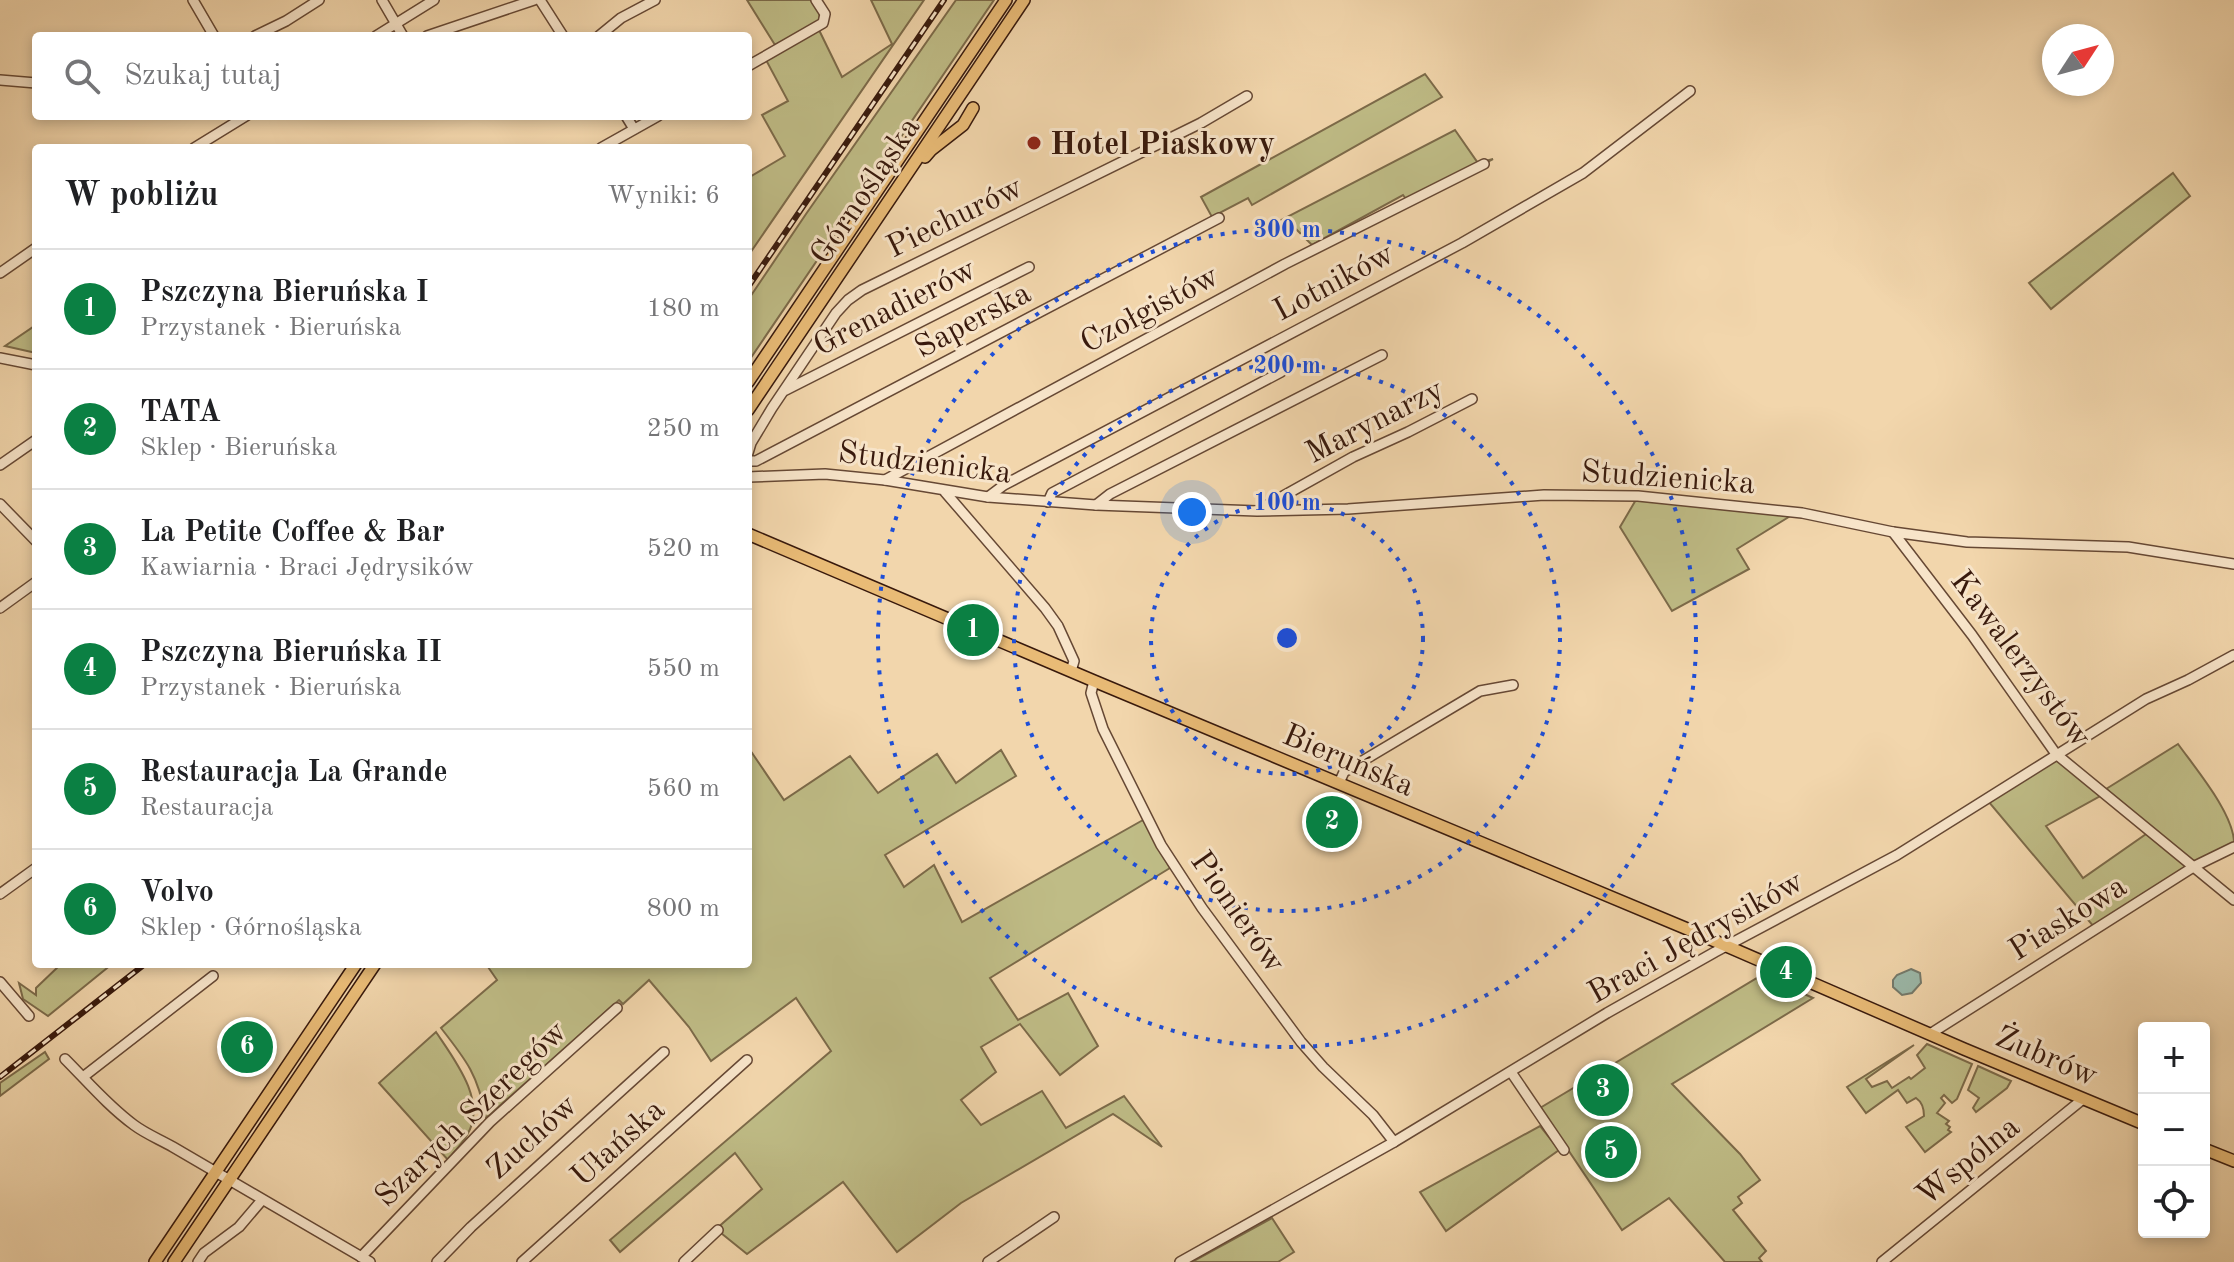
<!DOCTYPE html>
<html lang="pl">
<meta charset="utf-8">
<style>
:root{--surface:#fff;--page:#f2f2f2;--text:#202124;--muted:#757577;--line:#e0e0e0;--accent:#0b8043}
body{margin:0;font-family:"Old Standard TT",serif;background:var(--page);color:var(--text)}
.controls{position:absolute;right:24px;bottom:24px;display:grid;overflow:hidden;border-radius:8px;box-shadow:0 4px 12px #0003}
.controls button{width:72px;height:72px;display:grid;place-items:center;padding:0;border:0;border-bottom:2px solid var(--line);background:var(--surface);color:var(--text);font:40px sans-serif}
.compass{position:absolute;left:2042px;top:24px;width:72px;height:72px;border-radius:50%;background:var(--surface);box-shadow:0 4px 12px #0003;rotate:54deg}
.you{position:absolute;left:1192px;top:512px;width:28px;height:28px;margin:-20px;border:6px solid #fff;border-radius:50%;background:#1a73e8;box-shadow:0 0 0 12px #1a73e833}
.badge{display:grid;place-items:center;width:52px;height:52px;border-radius:50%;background:var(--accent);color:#fff;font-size:26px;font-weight:700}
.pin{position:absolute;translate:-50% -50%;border:4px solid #fff;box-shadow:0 2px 8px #0006}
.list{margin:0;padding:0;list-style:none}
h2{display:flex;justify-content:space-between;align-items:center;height:104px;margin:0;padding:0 32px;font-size:34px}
h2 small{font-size:26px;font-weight:400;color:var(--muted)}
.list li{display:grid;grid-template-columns:52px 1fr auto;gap:24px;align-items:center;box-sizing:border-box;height:120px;padding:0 32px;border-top:2px solid var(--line)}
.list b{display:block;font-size:30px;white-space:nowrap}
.list p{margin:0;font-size:26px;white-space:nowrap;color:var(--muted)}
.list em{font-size:26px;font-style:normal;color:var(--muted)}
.icon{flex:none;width:44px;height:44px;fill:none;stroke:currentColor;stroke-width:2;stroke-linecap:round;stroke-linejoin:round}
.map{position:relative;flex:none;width:2234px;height:1262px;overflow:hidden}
.search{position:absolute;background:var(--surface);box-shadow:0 4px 12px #0003;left:32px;top:32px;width:720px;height:88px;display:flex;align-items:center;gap:20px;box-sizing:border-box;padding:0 28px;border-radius:8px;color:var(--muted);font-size:30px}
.panel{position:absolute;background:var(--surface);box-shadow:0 4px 12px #0003;left:32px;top:144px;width:720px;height:824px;border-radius:8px}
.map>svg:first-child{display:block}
</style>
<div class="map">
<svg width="2234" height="1262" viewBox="0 0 2234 1262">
<rect width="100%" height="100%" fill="#f2d6ac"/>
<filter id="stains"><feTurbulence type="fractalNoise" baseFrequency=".0025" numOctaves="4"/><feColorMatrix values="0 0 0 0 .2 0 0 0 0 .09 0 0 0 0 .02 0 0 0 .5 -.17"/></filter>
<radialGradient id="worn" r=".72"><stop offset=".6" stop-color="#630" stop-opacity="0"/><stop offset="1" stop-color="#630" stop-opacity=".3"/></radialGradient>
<!-- green -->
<g fill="#bfbc86" stroke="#7c6a49" stroke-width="2">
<path d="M747,0H811C816,8 823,14 818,23L775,45Z"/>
<path d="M871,0H924L748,256V178L785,156L762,115L788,101L766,60L819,30L842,77L892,44Z"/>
<path d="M956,0H994L748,362V300L806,214Z"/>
<path d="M1425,74L1442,97L1252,205L1248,198L1212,217L1201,197Z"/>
<path d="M1455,130L1478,163L1493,159L1409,203L1403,195L1312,245L1293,226L1266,228Z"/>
<path d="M2173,173L2190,196L2051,309L2029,283Z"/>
<path d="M36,325V353L5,346Z"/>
<path d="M1637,498L1792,515L1737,549L1749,569L1672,611L1620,527Z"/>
<path d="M2178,744C2196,769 2234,814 2234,843L2195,863L2106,789Z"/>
<path d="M748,747L784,800L850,756L878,793L937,754L956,783L1001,750L1016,776L885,855L904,887L934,865L962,922L1143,820L1170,868L990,978L1018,1020L1068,993L1098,1046L1060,1075L1020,1024L981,1047L996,1072L961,1100L981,1125L1042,1091L1066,1128L1124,1096L1162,1147L1113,1114L961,1203L897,1252L843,1182L747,1254L716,1229L762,1189L735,1153L620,1252L610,1240L831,1051L796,998L711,1061L689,1027L649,980L623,1004L619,1000L486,1118C478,1075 467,1061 441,1028L497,980L486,964H748Z"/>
<path d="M2056,757L2102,795L2046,826L2083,878L2149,832L2190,865L2094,927L1988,801Z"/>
<path d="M61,964H112L48,1016L23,999L19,983L36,995V988Z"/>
<path d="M1762,975L1813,998L1672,1084L1740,1154L1760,1180L1738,1197L1742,1203L1733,1210L1766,1251L1759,1258L1762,1262H1725L1669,1198L1622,1230L1540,1108Z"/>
<path d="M436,1032C454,1059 488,1102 467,1135C462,1144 454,1152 448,1160L379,1083Z"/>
<path d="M1927,1044L1972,1064L1957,1099L1952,1103L1944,1095L1941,1098L1945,1103L1937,1113L1949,1121L1946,1124L1950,1127L1948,1130L1951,1132L1925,1152L1906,1127L1924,1116C1924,1109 1922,1102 1916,1098L1907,1103L1898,1090L1866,1113L1847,1087L1914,1045L1866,1079L1872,1087L1887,1081L1892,1088L1909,1077L1911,1079L1925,1068L1917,1055Z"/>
<path d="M45,1052L49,1059L0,1096V1083Z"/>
<path d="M1978,1066L2011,1081L2007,1088L1976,1112L1973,1108L1979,1098L1968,1090Z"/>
<path d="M1540,1126L1559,1150L1446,1231L1420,1192Z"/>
<path d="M1272,1218L1294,1252L1278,1262H1192Z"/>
</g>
<!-- water -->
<path fill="#9bb9aa" stroke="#73796b" stroke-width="2" d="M1911,969L1920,973L1921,983L1912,993L1902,995L1893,987V980L1897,975Z"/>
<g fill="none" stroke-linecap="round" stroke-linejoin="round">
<defs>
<g id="minor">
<path d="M193,0L214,36"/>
<path d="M382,0L403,36"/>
<path d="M540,0L563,36"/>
<path d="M255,36L286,21L319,0"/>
<path d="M376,36L434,0"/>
<path d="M427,36L534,0"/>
<path d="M599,36L621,18L655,0"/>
<path d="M748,66L823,23L825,14L816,0"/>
<path d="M0,80L36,83"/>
<path d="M626,116L634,129"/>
<path d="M194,148L246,116"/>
<path d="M601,148L658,116"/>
<path d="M0,273L36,248"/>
<path d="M0,358L36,365"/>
<path d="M786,390L1029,267"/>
<path d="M748,453L751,443L772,408L836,313L848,300L862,290L1201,123L1247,96"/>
<path d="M748,461H756L1219,218"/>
<path d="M0,465L36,440"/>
<path d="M748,477L825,474L885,480L988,497L1096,505L1257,511L1348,509L1544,495L1638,496L1802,513L1893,532L1967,542L2128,547L2234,564"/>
<path d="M885,480L1285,264L1484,164"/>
<path d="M945,492L1045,608L1058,626L1074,661L1071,671"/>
<path d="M988,497L1004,485L1462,243L1583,173L1690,91"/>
<path d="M1048,502L1052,493L1281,372"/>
<path d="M0,504L36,541"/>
<path d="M1096,505L1110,494L1382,355"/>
<path d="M1260,509L1353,457L1408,432L1472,399"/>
<path d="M1893,532L1972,635L2056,754L2234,900"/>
<path d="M0,608L36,582"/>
<path d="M1094,681L1091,693L1103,729L1161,845L1202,908L1301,1042L1323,1067L1373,1115L1394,1142"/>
<path d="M1339,783L1344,772L1480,691L1513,685"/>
<path d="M0,894L36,868"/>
<path d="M0,982L29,1016"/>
<path d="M1930,1034L2195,866L2234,847"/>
<path d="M65,1059C87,1081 108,1106 134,1125C146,1134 159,1139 173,1147L370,1262"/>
<path d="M1511,1072L1564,1150"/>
<path d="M83,1077L213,976"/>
<path d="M361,1257L490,1122L617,1008"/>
<path d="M198,1262L204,1253L239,1227L262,1200"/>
<path d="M437,1262L471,1227L664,1052"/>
<path d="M522,1262L747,1060"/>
<path d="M684,1262L718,1230"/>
<path d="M988,1262L1054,1217"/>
<path d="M1180,1262L1394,1142L1607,1013L1715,952L1897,855L2146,699L2188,680L2234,655"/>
<path d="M1882,1262L2083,1099"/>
</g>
<g id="major">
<path d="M925,157L931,150L963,125L973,108"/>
<path d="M748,382L1006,0"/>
<path d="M748,410L1024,0"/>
<path d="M748,534L1094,681L1685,928L1964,1049L2144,1124"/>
<path d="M2204,1149L2234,1161"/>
<path d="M155,1262L356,964"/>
<path d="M174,1262L375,964"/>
</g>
</defs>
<!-- minor casing -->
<use href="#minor" stroke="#664834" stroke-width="12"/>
<!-- major casing -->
<use href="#major" stroke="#38190c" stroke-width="14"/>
<!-- minor -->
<use href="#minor" stroke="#f7e4c9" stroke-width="9"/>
<!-- major -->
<use href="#major" stroke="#e9bb76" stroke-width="11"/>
<defs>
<g id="rail">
<path d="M748,287L944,0"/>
<path d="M0,1077L145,964"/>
</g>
</defs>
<!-- rail casing -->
<use href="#rail" stroke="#38190c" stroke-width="6"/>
<!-- rail -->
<use href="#rail" stroke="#f7e4c9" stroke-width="3" stroke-dasharray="9" stroke-linecap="butt"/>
</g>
<!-- distance rings -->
<g fill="none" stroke="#1d4ed8" stroke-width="4" stroke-dasharray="4 8">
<circle cx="1287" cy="638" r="136"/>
<circle cx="1287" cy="638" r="273"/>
<circle cx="1287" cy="638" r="409"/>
</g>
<!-- markers -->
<circle fill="#8f2418" stroke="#f7e4c9" stroke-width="3" cx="1034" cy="143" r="8"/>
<g text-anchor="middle" stroke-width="6" stroke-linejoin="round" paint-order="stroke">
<!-- poi labels -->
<g font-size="32" font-weight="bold" fill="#38190c" stroke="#f7e4c9" text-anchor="start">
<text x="1050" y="154">Hotel Piaskowy</text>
</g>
<!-- street labels -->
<g font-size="32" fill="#38190c" stroke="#f7e4c9">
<text transform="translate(864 190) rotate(-56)" y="11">Górnośląska</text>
<text transform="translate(954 216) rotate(-26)" y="11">Piechurów</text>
<text transform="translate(1333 281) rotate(-28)" y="11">Lotników</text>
<text transform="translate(894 306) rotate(-27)" y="11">Grenadierów</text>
<text transform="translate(1149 308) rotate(-28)" y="11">Czołgistów</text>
<text transform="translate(972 319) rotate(-28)" y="11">Saperska</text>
<text transform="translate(1374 420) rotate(-27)" y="11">Marynarzy</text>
<text transform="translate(925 461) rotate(7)" y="11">Studzienicka</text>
<text transform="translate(1668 476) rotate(4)" y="11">Studzienicka</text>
<text transform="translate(2022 658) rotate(53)" y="11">Kawalerzystów</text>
<text transform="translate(1349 759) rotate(23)" y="11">Bieruńska</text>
<text transform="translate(1239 911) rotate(55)" y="11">Pionierów</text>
<text transform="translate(2067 917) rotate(-32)" y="11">Piaskowa</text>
<text transform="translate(1695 936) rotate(-29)" y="11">Braci Jędrysików</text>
<text transform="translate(2047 1055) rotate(23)" y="11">Żubrów</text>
<text transform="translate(470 1113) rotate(-44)" y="11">Szarych Szeregów</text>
<text transform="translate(531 1136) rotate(-42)" y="11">Zuchów</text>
<text transform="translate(617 1142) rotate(-42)" y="11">Ułańska</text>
<text transform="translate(1967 1160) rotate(-39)" y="11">Wspólna</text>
</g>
</g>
<circle cx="1287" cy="638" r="12" fill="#1d4ed8" stroke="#f7e4c9" stroke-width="4"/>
<g font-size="24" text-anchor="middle" font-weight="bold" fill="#1d4ed8" stroke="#f7e4c9" stroke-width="6" stroke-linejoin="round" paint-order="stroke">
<text x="1287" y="237">300 m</text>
<text x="1287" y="373">200 m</text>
<text x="1287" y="510">100 m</text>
</g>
<rect width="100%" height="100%" filter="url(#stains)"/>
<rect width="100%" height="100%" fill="url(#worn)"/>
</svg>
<div class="controls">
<button>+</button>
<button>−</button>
<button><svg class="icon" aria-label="locate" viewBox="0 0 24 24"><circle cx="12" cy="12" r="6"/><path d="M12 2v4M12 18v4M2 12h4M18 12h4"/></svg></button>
</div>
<svg class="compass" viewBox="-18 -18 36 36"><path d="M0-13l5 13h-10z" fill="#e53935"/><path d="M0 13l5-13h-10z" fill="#757577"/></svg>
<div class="you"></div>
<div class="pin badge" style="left:973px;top:630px">1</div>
<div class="pin badge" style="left:1332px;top:822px">2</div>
<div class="pin badge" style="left:1603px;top:1090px">3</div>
<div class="pin badge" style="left:1786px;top:972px">4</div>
<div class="pin badge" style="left:1611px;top:1152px">5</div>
<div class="pin badge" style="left:247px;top:1047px">6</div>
<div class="search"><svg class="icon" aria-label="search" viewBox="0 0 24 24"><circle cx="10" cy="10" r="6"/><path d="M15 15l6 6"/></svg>Szukaj tutaj</div>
<section class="panel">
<h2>W pobliżu<small>Wyniki: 6</small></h2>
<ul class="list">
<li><span class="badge">1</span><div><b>Pszczyna Bieruńska I</b><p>Przystanek · Bieruńska</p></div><em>180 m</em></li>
<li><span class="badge">2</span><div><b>TATA</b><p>Sklep · Bieruńska</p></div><em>250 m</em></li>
<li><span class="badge">3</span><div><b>La Petite Coffee &amp; Bar</b><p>Kawiarnia · Braci Jędrysików</p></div><em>520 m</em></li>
<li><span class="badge">4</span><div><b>Pszczyna Bieruńska II</b><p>Przystanek · Bieruńska</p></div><em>550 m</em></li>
<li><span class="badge">5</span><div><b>Restauracja La Grande</b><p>Restauracja</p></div><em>560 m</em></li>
<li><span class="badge">6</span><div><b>Volvo</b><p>Sklep · Górnośląska</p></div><em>800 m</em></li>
</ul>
</section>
</div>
